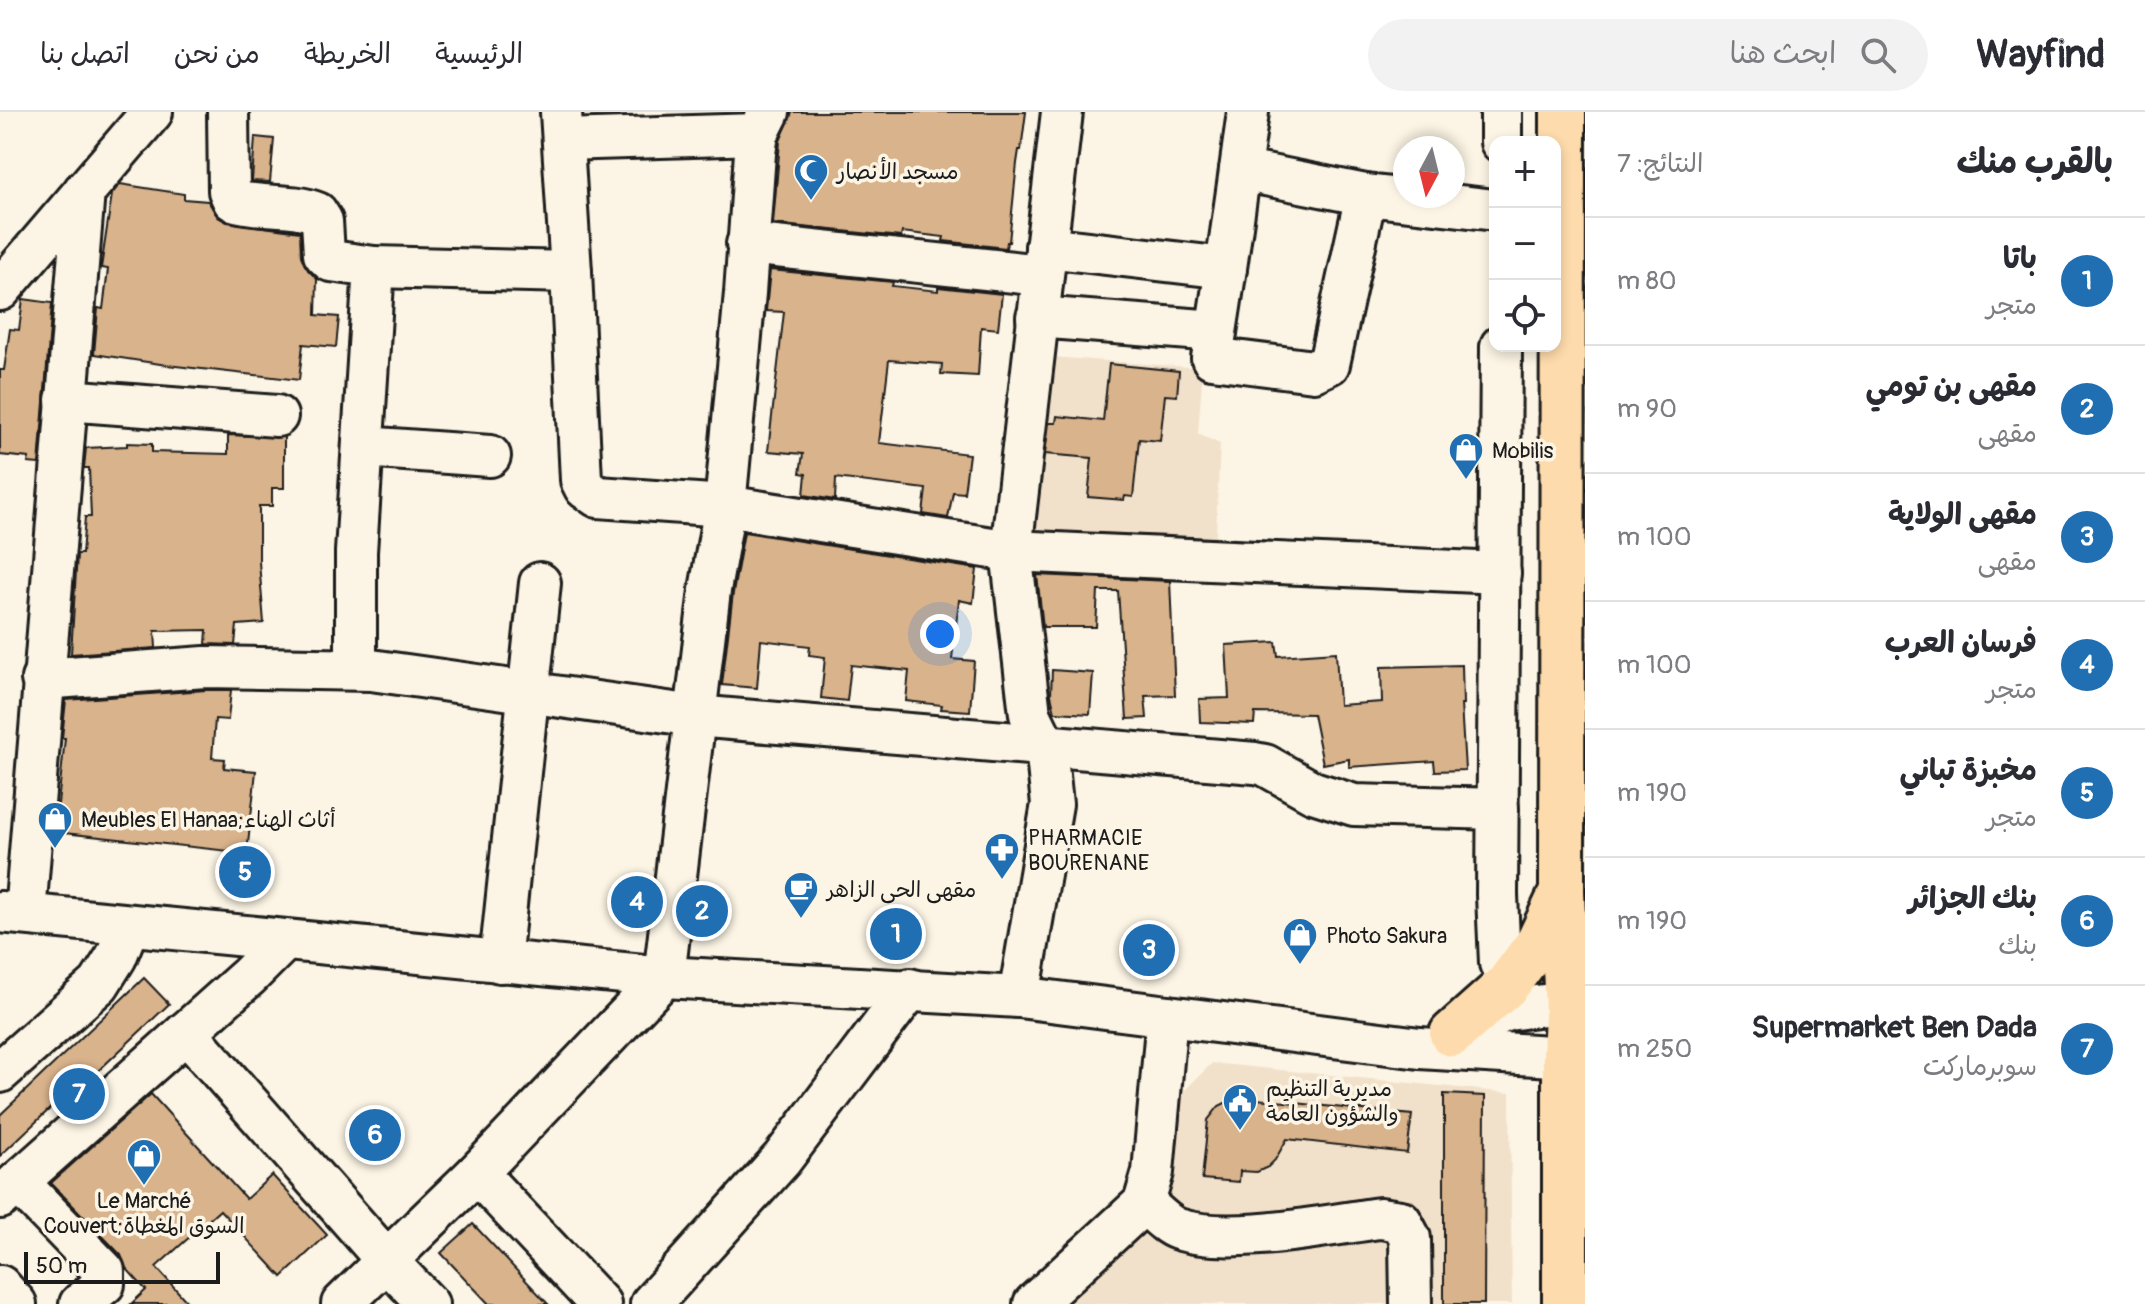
<!DOCTYPE html>
<html lang="ar">
<meta charset="utf-8">
<style>
:root{--surface:#fff;--page:#f2f2f3;--text:#2b2b33;--muted:#7c7c81;--line:#e1e1e2;--accent:#1f6fb2}
body{margin:0;font-family:Pangolin,"Playpen Sans Arabic",sans-serif;background:var(--page);color:var(--text);direction:rtl}
.controls{position:absolute;right:24px;top:24px;display:grid;overflow:hidden;border-radius:16px;box-shadow:0 4px 12px #0003}
.controls button{width:72px;height:72px;display:grid;place-items:center;padding:0;border:0;border-bottom:2px solid var(--line);background:var(--surface);color:var(--text);font:40px sans-serif}
.compass{position:absolute;left:1393px;top:24px;width:72px;height:72px;border-radius:50%;background:var(--surface);box-shadow:0 4px 12px #0003;rotate:187deg}
.scale{position:absolute;left:24px;bottom:20px;width:196px;box-sizing:border-box;padding-left:8px;border:4px solid #1c1c1c;border-top:0;font-size:22px;line-height:28px;white-space:nowrap;color:#1c1c1c;-webkit-text-stroke:6px #fcf5e5;paint-order:stroke}
.you{position:absolute;left:940px;top:522px;width:28px;height:28px;margin:-20px;border:6px solid #fff;border-radius:50%;background:#1a73e8;box-shadow:0 0 0 12px #1a73e833}
.badge{display:grid;place-items:center;width:52px;height:52px;border-radius:50%;background:var(--accent);color:#fff;font-size:26px;font-weight:700}
.pin{position:absolute;translate:-50% -50%;border:4px solid #fff;box-shadow:0 2px 8px #0006}
.list{margin:0;padding:0;list-style:none}
h2{display:flex;justify-content:space-between;align-items:center;height:104px;margin:0;padding:0 32px;font-size:34px}
h2 small{font-size:26px;font-weight:400;color:var(--muted)}
.list li{display:grid;grid-template-columns:52px 1fr auto;gap:24px;align-items:center;box-sizing:border-box;height:128px;padding:0 32px;border-top:2px solid var(--line)}
.list b{display:block;font-size:30px;white-space:nowrap}
.list p{margin:0;font-size:26px;white-space:nowrap;color:var(--muted)}
.list em{font-size:26px;font-style:normal;color:var(--muted)}
.icon{flex:none;width:44px;height:44px;fill:none;stroke:currentColor;stroke-width:2;stroke-linecap:round;stroke-linejoin:round}
.map{position:relative;flex:none;width:1585px;height:1192px;overflow:hidden;direction:ltr}
header{display:flex;align-items:center;gap:48px;box-sizing:border-box;height:112px;padding:0 40px;background:var(--surface);border-bottom:2px solid var(--line)}
header strong{font-size:38px}
nav{display:flex;gap:44px;margin-inline-start:auto;font-size:28px}
.search{width:560px;height:72px;background:var(--page);display:flex;align-items:center;gap:20px;box-sizing:border-box;padding:0 28px;border-radius:44px;color:var(--muted);font-size:30px}
main{display:flex}
aside{flex:1;background:var(--surface)}
.map>svg:first-child{display:block}
</style>
<header>
<strong>Wayfind</strong>
<div class="search"><svg class="icon" aria-label="search" viewBox="0 0 24 24"><circle cx="10" cy="10" r="6"/><path d="M15 15l6 6"/></svg>ابحث هنا</div>
<nav><a>الرئيسية</a><a>الخريطة</a><a>من نحن</a><a>اتصل بنا</a></nav>
</header>
<main>
<aside>
<h2>بالقرب منك<small>النتائج: 7</small></h2>
<ul class="list">
<li><span class="badge">1</span><div><b>باتا</b><p>متجر</p></div><em>80 m</em></li>
<li><span class="badge">2</span><div><b>مقهى بن تومي</b><p>مقهى</p></div><em>90 m</em></li>
<li><span class="badge">3</span><div><b>مقهى الولاية</b><p>مقهى</p></div><em>100 m</em></li>
<li><span class="badge">4</span><div><b>فرسان العرب</b><p>متجر</p></div><em>100 m</em></li>
<li><span class="badge">5</span><div><b>مخبزة تباني</b><p>متجر</p></div><em>190 m</em></li>
<li><span class="badge">6</span><div><b>بنك الجزائر</b><p>بنك</p></div><em>190 m</em></li>
<li><span class="badge">7</span><div><b>Supermarket Ben Dada</b><p>سوبرماركت</p></div><em>250 m</em></li>
</ul>
</aside>
<div class="map">
<svg width="1585" height="1192" viewBox="0 0 1585 1192">
<rect width="100%" height="100%" fill="#fcf5e5"/>
<filter id="ink" filterUnits="userSpaceOnUse"><feTurbulence type="fractalNoise" baseFrequency=".0125" numOctaves="2"/><feDisplacementMap in="SourceGraphic" scale="16" xChannelSelector="R" yChannelSelector="G"/><feConvolveMatrix kernelMatrix="1 2 1 2 8 2 1 2 1" color-interpolation-filters="sRGB"/></filter>
<g filter="url(#ink)">
<!-- built -->
<g fill="#f2e1ca">
<path d="M1051,245L1203,256L1198,322L1220,332L1215,444L1033,433Z"/>
<path d="M1212,951L1510,981L1512,1192H1040L1171,1075L1181,982Z"/>
</g>
<!-- building -->
<g fill="#d9b38b" stroke="#1c1c1c" stroke-width="2">
<path d="M792,0H1026L1021,38H1019L1017,51L1009,130H1007L1006,136L943,129L944,125L902,120L901,125L773,112L780,29Z"/>
<path d="M255,25L274,27L270,70L252,69Z"/>
<path d="M120,72L184,82V87L208,89L218,105L227,110L300,120L301,144L308,158L317,167L316,203L339,205L336,235L303,232L299,268L167,253L94,242L98,196L103,197L108,157L101,156L112,82Z"/>
<path d="M770,158L893,170L892,174L938,179V175L1002,182L998,217L981,215L978,264L941,262L942,252L889,248L879,331L969,342L964,381L953,380L948,406L923,402L926,377L836,366L835,388L804,383L806,362L800,361L803,342L768,339L784,200L766,199Z"/>
<path d="M23,187L52,191L39,352L28,351L29,346L0,343V258H4L10,217L19,218Z"/>
<path d="M1109,252L1179,259L1177,284L1165,283L1160,329L1139,327L1133,385L1125,384L1124,388L1088,385L1092,346L1045,342L1049,311H1056L1057,304L1103,309Z"/>
<path d="M228,323L284,325V376H272V394H259V450L264,511L237,513L235,533L206,532L207,518L155,519L156,536L71,542L77,442H82L85,405H91L89,356H84L86,336L127,334V331L152,332V340L228,342Z"/>
<path d="M744,420L977,457L973,491L959,488L952,547L974,549L970,599L941,597L942,593L906,589L909,559L851,553L847,589L821,586L825,545L809,543L810,534L761,528L757,576L722,573L733,481Z"/>
<path d="M1037,463L1170,469L1175,583L1145,584L1147,606L1127,607L1118,479H1098L1096,515H1043Z"/>
<path d="M1276,530L1278,544L1336,540L1339,593L1382,590L1381,555L1462,553L1463,592H1461L1465,658L1435,659L1434,649L1349,655V647L1323,652L1313,602L1255,601L1254,612L1200,610L1199,587L1229,586L1226,533Z"/>
<path d="M1052,558L1093,561L1090,602L1055,600L1051,583Z"/>
<path d="M206,578H231L228,608L215,607L212,646L225,647L224,656L256,659L247,741L55,720L65,626H62L66,588Z"/>
<path d="M144,866L169,892L78,978L74,974L0,1044V1003Z"/>
<path d="M151,982L246,1087L272,1063L327,1123L282,1165L220,1098L156,1155L189,1192H131L146,1178L126,1156L121,1143L51,1071Z"/>
<path d="M1444,982L1485,984L1484,1192H1444Z"/>
<path d="M1237,985L1412,1003L1407,1041L1287,1027L1275,1048L1268,1055L1257,1060L1240,1059L1239,1070L1202,1067L1208,1008L1219,994Z"/>
<path d="M473,1112L548,1192H489L441,1141Z"/>
</g>
<g fill="none" stroke-linecap="round" stroke-linejoin="round">
<defs>
<g id="minor">
<path d="M228,0L229,79L233,88C260,97 291,90 317,101L322,109L324,142L331,149L374,155L571,160L561,0"/>
<path d="M1248,0L1240,58L1366,83L1495,98"/>
<path d="M1501,0V30"/>
<path d="M563,28L758,22"/>
<path d="M747,132L1042,163"/>
<path d="M1046,135L1226,156L1240,58"/>
<path d="M1226,156L1212,246L1314,259L1329,252L1366,83"/>
<path d="M571,160L581,368L585,376L598,385L725,394L1011,439L1500,461"/>
<path d="M0,178L152,0"/>
<path d="M1037,205L1216,219"/>
<path d="M1501,234L1497,783L1500,851L1514,863"/>
<path d="M66,288L277,304"/>
<path d="M363,335L490,344"/>
<path d="M356,557V440L374,155"/>
<path d="M42,567L205,555L371,558L695,604L1255,651L1265,653L1313,680L1354,693L1498,697"/>
<path d="M0,800L664,865L1019,885L1420,936L1585,946"/>
<path d="M25,802L84,79"/>
<path d="M500,850L540,471"/>
<path d="M1019,885L1052,692L1046,635L1030,602L1011,439L1062,0"/>
<path d="M1465,917L1508,898L1544,893L1585,894"/>
<path d="M186,920L388,1150L428,1192"/>
<path d="M0,960L99,872L116,845L129,813"/>
<path d="M477,1061L600,1192"/>
<path d="M18,1070L104,1159V1172L80,1192"/>
<path d="M0,1086L249,864L284,829"/>
<path d="M1144,1091C1154,1099 1166,1113 1178,1117C1229,1134 1326,1113 1380,1106L1401,1109L1410,1126L1411,1192"/>
<path d="M0,1174L16,1192"/>
<path d="M342,1192L477,1061L664,865L710,478L725,394L745,181L755,41L758,22L769,0"/>
<path d="M651,1192L782,1047L910,877"/>
<path d="M1034,1192L1144,1091L1153,1060L1167,904"/>
</g>
<g id="major">
<path d="M1563,0L1562,780L1567,901L1565,945V1192"/>
<path d="M1452,922L1507,873L1538,831L1561,782"/>
</g>
</defs>
<!-- minor casing -->
<use href="#minor" stroke="#1c1c1c" stroke-width="46"/>
<!-- major casing -->
<use href="#major" stroke="#1c1c1c" stroke-width="50"/>
<!-- minor -->
<use href="#minor" stroke="#fcf5e5" stroke-width="40"/>
<!-- major -->
<use href="#major" stroke="#fedbac" stroke-width="44"/>
</g>
</g>
<!-- icons -->
<defs>
<symbol id="mosque-pin" viewBox="-11 -11 22 30"><path d="M0 17L-7.5 6A9.5 9.5 0 1 1 7.5 6Z" fill="#1f6fb2" stroke="#fcf5e5"/><path d="M3.5-4.9A6 6 0 1 0 3.5 4.9A5 5 0 1 1 3.5-4.9Z" fill="#fff"/></symbol>
<symbol id="shop-pin" viewBox="-11 -11 22 30"><path d="M0 17L-7.5 6A9.5 9.5 0 1 1 7.5 6Z" fill="#1f6fb2" stroke="#fcf5e5"/><path d="M-5-2.5h2.3a2.7 3.5 0 0 1 5.4 0H5L5.5 6h-11ZM-1.5-2.5h3a1.5 2.3 0 0 0-3 0Z" fill="#fff"/></symbol>
<symbol id="pharmacy-pin" viewBox="-11 -11 22 30"><path d="M0 17L-7.5 6A9.5 9.5 0 1 1 7.5 6Z" fill="#1f6fb2" stroke="#fcf5e5"/><path d="M-2-6h4v4h4v4h-4v4h-4v-4h-4v-4h4Z" fill="#fff"/></symbol>
<symbol id="cafe-pin" viewBox="-11 -11 22 30"><path d="M0 17L-7.5 6A9.5 9.5 0 1 1 7.5 6Z" fill="#1f6fb2" stroke="#fcf5e5"/><path d="M-5.5-4.5H6V0H3Q3 3.5 0 3.5H-2.5Q-5.5 3.5-5.5 0ZM3-3.2v2h1.7v-2ZM-6 4.5H4V6H-6Z" fill="#fff"/></symbol>
<symbol id="civic-pin" viewBox="-11 -11 22 30"><path d="M0 17L-7.5 6A9.5 9.5 0 1 1 7.5 6Z" fill="#1f6fb2" stroke="#fcf5e5"/><path d="M-.6-6.5H3V-4.5H.6V-3L4-1V1h2V6H-6V1h2V-1L-.6-3ZM-1.2 2.5V6h2.4V2.5Z" fill="#fff"/></symbol>
</defs>
<g fill-rule="evenodd">
<use href="#mosque-pin" x="791" y="39" width="40" height="54"/>
<use href="#shop-pin" x="1446" y="318" width="40" height="54"/>
<use href="#shop-pin" x="35" y="687" width="40" height="54"/>
<use href="#pharmacy-pin" x="982" y="718" width="40" height="54"/>
<use href="#cafe-pin" x="781" y="757" width="40" height="54"/>
<use href="#shop-pin" x="1280" y="803" width="40" height="54"/>
<use href="#civic-pin" x="1220" y="969" width="40" height="54"/>
<use href="#shop-pin" x="124" y="1024" width="40" height="54"/>
</g>
<g text-anchor="middle" stroke-width="7" stroke-linejoin="round" paint-order="stroke">
<!-- poi labels -->
<g font-size="22" fill="#1c1c1c" stroke="#fcf5e5" text-anchor="start">
<text x="837" y="67">مسجد الأنصار</text>
<text x="1492" y="346">Mobilis</text>
<text x="81" y="715">Meubles El Hanaa;أثاث الهناء</text>
<text x="1028" y="733">PHARMACIE<tspan x="1028" dy="25">BOURENANE</tspan></text>
<text x="827" y="785">مقهى الحي الزاهر</text>
<text x="1326" y="831">Photo Sakura</text>
<text x="1266" y="984">مديرية التنظيم<tspan x="1266" dy="25">والشؤون العامة</tspan></text>
<text x="144" y="1096" text-anchor="middle">Le Marché<tspan x="144" dy="25">Couvert;السوق المغطاة</tspan></text>
</g>
</g>
</svg>
<div class="controls">
<button>+</button>
<button>−</button>
<button><svg class="icon" aria-label="locate" viewBox="0 0 24 24"><circle cx="12" cy="12" r="6"/><path d="M12 2v4M12 18v4M2 12h4M18 12h4"/></svg></button>
</div>
<svg class="compass" viewBox="-18 -18 36 36"><path d="M0-13l5 13h-10z" fill="#e53935"/><path d="M0 13l5-13h-10z" fill="#7c7c81"/></svg>
<div class="scale">50 m</div>
<div class="you"></div>
<div class="pin badge" style="left:896px;top:822px">1</div>
<div class="pin badge" style="left:702px;top:799px">2</div>
<div class="pin badge" style="left:1149px;top:838px">3</div>
<div class="pin badge" style="left:637px;top:790px">4</div>
<div class="pin badge" style="left:245px;top:760px">5</div>
<div class="pin badge" style="left:375px;top:1023px">6</div>
<div class="pin badge" style="left:79px;top:982px">7</div>
</div>
</main>
